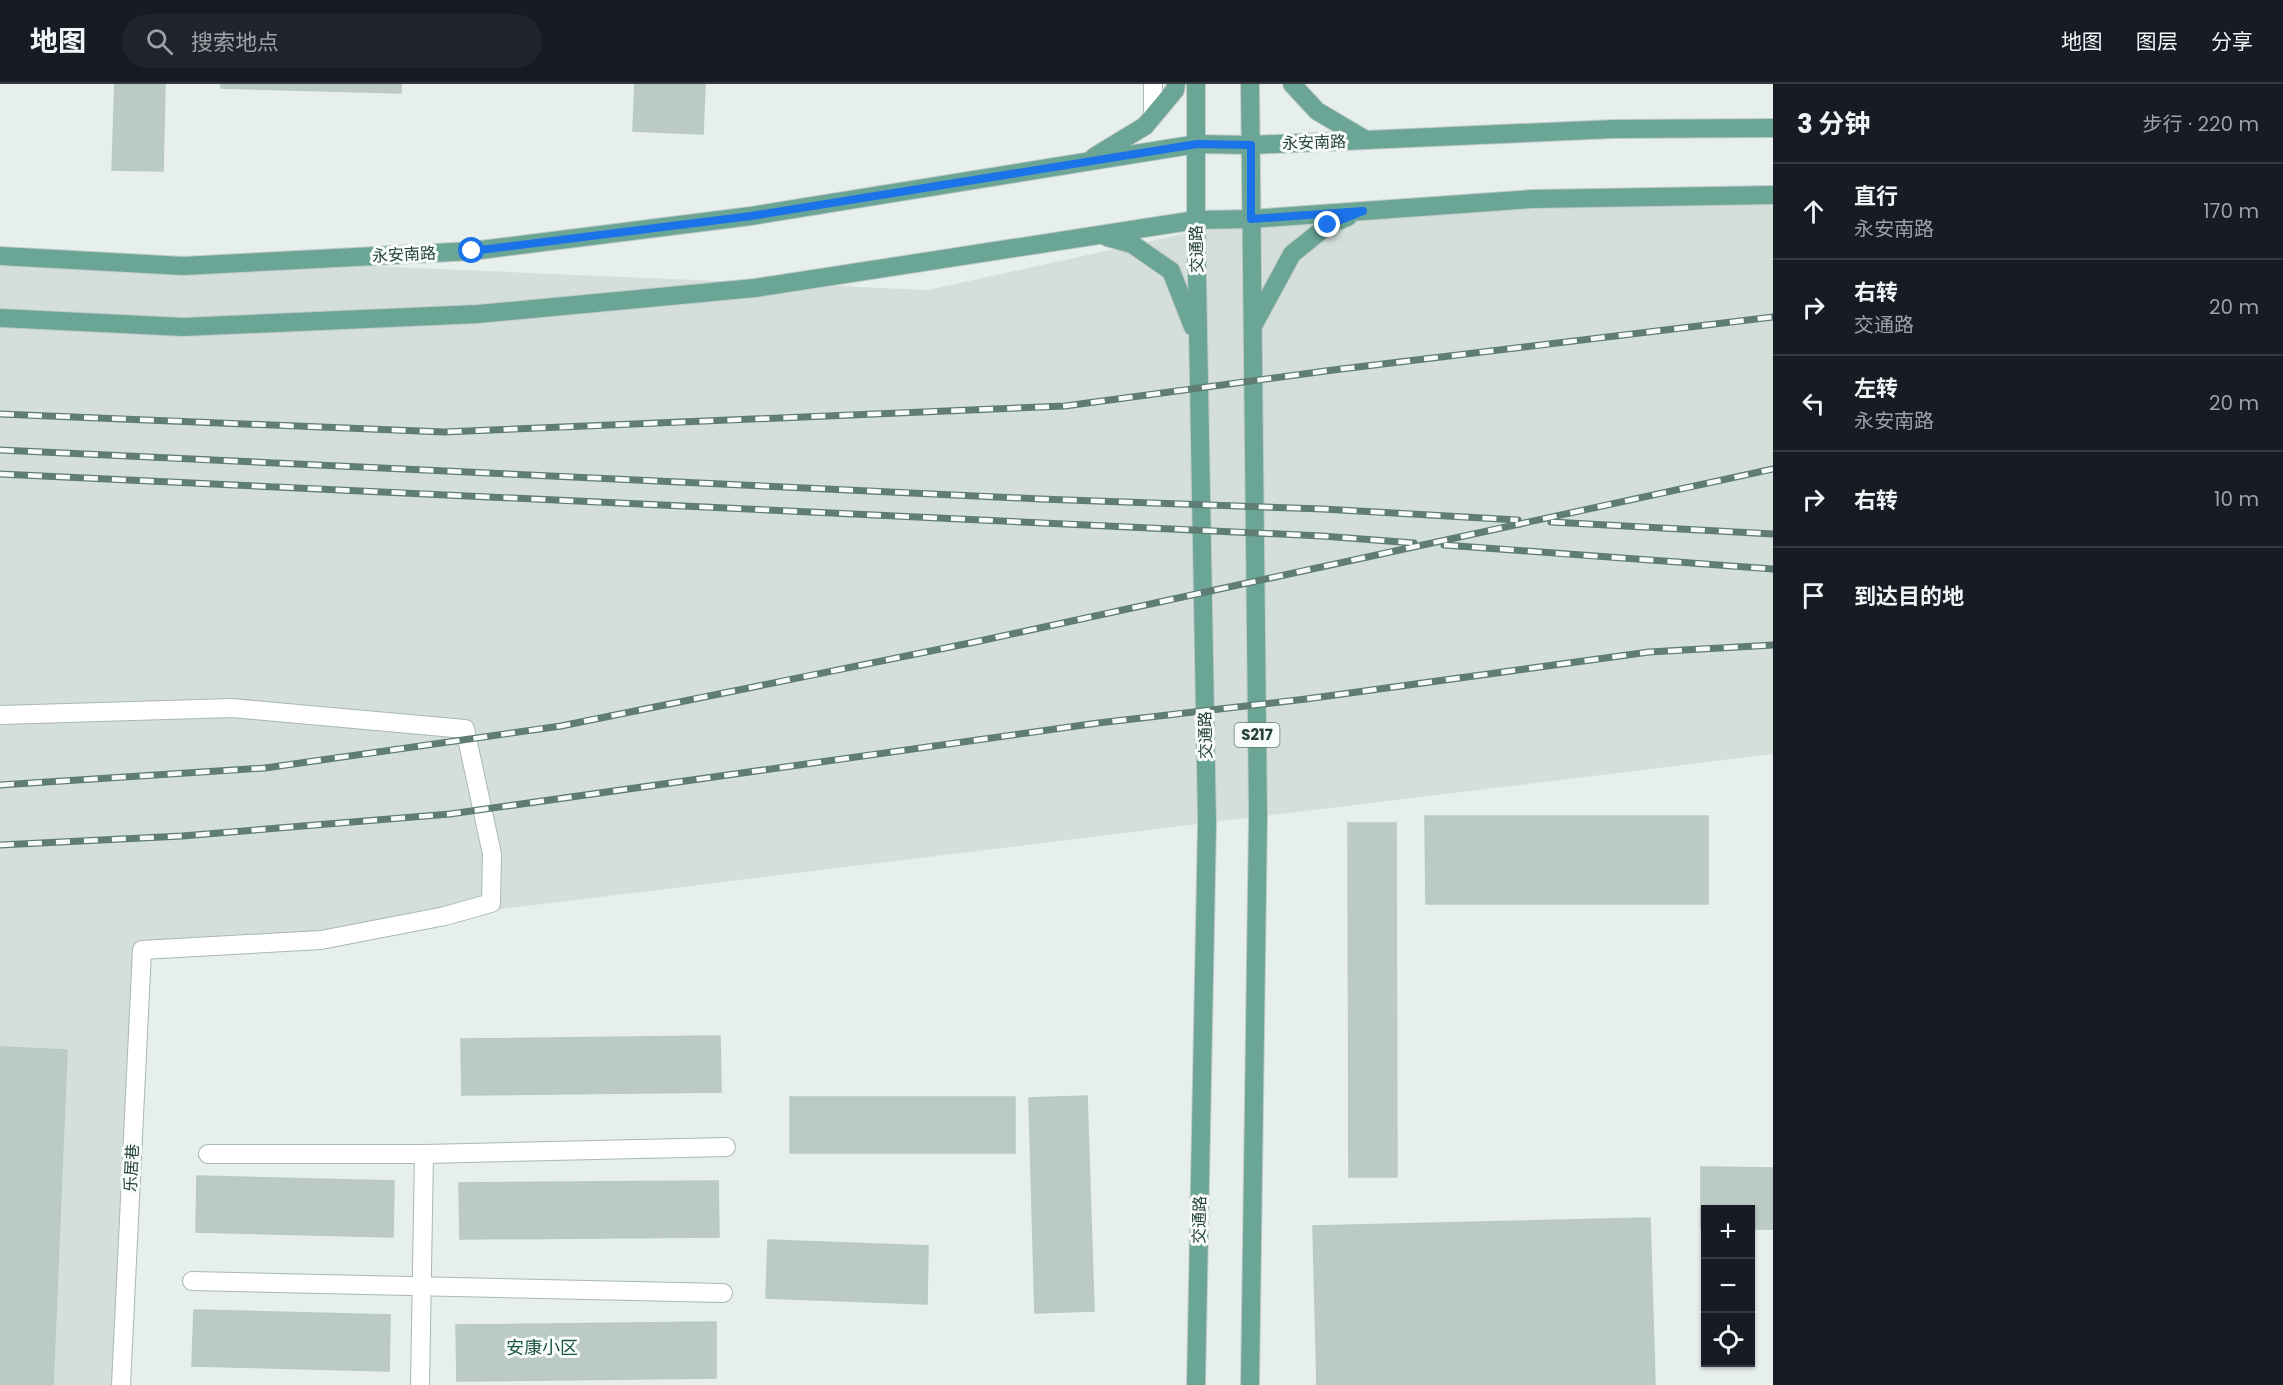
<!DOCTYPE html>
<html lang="zh">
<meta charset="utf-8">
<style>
:root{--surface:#171b24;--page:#20242c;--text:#f1f3f6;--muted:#9ea1a6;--line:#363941}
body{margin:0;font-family:Poppins,"Noto Sans SC",sans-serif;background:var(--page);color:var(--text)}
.controls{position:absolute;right:18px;bottom:18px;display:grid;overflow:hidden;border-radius:0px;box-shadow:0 2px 4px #0004}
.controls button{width:54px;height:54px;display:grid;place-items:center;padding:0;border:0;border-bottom:2px solid var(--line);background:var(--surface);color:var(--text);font:30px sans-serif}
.stop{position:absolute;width:18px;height:18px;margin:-14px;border:4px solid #1a73e8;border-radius:50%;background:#fff}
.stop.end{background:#1a73e8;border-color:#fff;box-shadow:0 2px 6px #0008}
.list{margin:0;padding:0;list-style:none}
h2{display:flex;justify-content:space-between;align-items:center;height:78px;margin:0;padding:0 24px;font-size:26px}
h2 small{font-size:20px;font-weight:400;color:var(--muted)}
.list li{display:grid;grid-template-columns:39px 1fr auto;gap:18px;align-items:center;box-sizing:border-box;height:96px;padding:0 24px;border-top:2px solid var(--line)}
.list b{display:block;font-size:22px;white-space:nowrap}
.list p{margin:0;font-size:20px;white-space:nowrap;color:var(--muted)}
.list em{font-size:20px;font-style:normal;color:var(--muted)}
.icon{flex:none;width:33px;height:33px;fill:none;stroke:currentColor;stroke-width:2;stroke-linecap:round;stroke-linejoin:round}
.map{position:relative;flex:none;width:1773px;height:1301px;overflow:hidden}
header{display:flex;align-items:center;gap:36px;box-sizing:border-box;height:84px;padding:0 30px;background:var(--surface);border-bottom:2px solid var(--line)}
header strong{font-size:28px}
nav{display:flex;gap:33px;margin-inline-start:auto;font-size:21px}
.search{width:420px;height:54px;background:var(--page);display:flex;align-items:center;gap:15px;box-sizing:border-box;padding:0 21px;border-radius:33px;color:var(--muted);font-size:22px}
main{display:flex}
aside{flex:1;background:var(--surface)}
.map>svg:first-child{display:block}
</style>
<header>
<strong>地图</strong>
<div class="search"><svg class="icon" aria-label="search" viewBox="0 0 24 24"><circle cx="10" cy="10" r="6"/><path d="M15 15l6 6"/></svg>搜索地点</div>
<nav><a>地图</a><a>图层</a><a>分享</a></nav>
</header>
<main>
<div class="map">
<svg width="1773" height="1301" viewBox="0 0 1773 1301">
<rect width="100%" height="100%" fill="#e6efeb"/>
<!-- built -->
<path fill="#d4dfda" d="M1773,108V670L445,832L142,866L121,1301H0V166L928,206L1251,135Z"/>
<!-- building -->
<g fill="#bbcac4" stroke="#b8c9c2" stroke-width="1.5">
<path d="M115,0H165L163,87L112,86Z"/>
<path d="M221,0H401V9L221,4Z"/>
<path d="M635,0H705L703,50L633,47Z"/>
<path d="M1425,732H1708V820H1426Z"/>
<path d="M1348,739H1396L1397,1093H1349Z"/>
<path d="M720,952L721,1008L462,1011L461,955Z"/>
<path d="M0,963L67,966L53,1301H0Z"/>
<path d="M1087,1012L1094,1227L1035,1229L1029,1014Z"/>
<rect x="790" y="1013" width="225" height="56"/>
<path d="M1701,1083L1773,1084V1145H1750V1126H1706V1144H1701Z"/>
<path d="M197,1092L394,1097L393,1153L196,1148Z"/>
<path d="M718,1097L719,1153L460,1155L459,1099Z"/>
<path d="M1650,1134L1655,1301H1317L1313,1142Z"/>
<path d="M768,1156L928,1162L927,1220L766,1214Z"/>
<path d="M194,1226L390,1231L389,1287L192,1282Z"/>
<path d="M716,1238V1294L457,1297L456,1241Z"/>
</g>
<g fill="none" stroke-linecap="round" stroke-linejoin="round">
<defs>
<g id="minor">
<path d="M1153,0V32"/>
<path d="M0,631L232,624L465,645L492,770L491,819L445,832L321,856L142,866L121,1301"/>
<path d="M208,1070H424L726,1063"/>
<path d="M192,1197L723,1209"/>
<path d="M420,1301L424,1070"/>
</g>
<g id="major">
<path d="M1250,0L1258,733L1250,1301"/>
<path d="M1292,0L1317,27L1366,56"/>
<path d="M1094,73L1145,42L1175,6L1176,0"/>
<path d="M1107,153L1132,160L1171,187L1193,243"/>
<path d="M0,172L183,182L472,167L751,132L1197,60L1251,61L1614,45L1773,44"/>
<path d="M0,234L183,243L478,230L755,204L1196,136L1251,135L1532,115L1773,111"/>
<path d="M1253,242L1292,170L1328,141L1348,133"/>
<path d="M1196,1301L1207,739L1196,136V0"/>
</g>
</defs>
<!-- minor casing -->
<use href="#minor" stroke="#a8b8b2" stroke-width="20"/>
<!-- major casing -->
<use href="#major" stroke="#c2cac8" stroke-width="20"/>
<!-- minor -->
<use href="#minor" stroke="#fff" stroke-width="18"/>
<!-- major -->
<use href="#major" stroke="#6aa596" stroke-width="18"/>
<defs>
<g id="rail">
<path d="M0,330L444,348L1065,322L1333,286L1773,233"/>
<path d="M0,366L1040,415L1323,425L1518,436"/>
<path d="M0,390L1322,452L1414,459"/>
<path d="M1551,438L1773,450"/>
<path d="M1444,461L1773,485"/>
<path d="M0,701L265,684L561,642L975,558L1773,385"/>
<path d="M0,761L182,752L450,730L1098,639L1306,615L1649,568L1773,561"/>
</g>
</defs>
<!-- rail casing -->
<use href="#rail" stroke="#5f7d75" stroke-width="7"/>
<!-- rail -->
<use href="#rail" stroke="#f7fbf9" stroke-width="4.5" stroke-dasharray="14" stroke-linecap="butt"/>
</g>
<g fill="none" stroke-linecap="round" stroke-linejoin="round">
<!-- route -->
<path stroke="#1a73e8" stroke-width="8" d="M472,167L751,132L1197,60L1251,61V135L1363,127L1328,141"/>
</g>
<g text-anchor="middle" stroke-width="6" stroke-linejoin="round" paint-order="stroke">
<!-- shield labels -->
<rect fill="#f7fbf9" stroke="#637a73" stroke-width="1.5" x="1234.5" y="639" width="45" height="24" rx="4.5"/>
<g font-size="15" font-weight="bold" fill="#24423a">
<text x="1257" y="656">S217</text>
</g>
<!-- street labels -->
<g font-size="16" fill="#24423a" stroke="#f7fbf9">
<text transform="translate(1314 58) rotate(-2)" y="6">永安南路</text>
<text transform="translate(1196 165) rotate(-91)" y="6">交通路</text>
<text transform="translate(404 170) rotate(-3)" y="6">永安南路</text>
<text transform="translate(1205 651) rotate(-91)" y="6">交通路</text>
<text transform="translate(131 1084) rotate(-87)" y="6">乐居巷</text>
<text transform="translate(1199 1136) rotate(-89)" y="6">交通路</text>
</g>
<!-- neighbourhood labels -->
<g font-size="18" fill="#1f5548" stroke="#f7fbf9">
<text x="542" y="1270">安康小区</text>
</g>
</g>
</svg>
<div class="controls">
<button>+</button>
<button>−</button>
<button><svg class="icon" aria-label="locate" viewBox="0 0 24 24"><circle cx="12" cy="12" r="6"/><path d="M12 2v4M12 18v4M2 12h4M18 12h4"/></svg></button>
</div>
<div class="stop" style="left:472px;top:167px"></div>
<div class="stop end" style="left:1328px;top:141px"></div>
</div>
<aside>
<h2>3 分钟<small>步行 · 220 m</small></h2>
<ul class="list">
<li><svg class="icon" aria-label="ahead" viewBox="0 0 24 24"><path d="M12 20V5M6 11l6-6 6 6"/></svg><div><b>直行</b><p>永安南路</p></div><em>170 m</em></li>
<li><svg class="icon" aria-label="right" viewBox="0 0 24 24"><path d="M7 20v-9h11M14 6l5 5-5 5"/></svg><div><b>右转</b><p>交通路</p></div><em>20 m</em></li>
<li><svg class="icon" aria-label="left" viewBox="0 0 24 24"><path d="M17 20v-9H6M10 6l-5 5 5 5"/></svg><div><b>左转</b><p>永安南路</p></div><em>20 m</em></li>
<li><svg class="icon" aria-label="right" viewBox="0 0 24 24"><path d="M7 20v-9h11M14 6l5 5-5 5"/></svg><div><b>右转</b></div><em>10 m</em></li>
<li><svg class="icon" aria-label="arrive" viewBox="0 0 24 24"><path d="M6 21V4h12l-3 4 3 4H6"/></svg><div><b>到达目的地</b></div></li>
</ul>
</aside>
</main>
